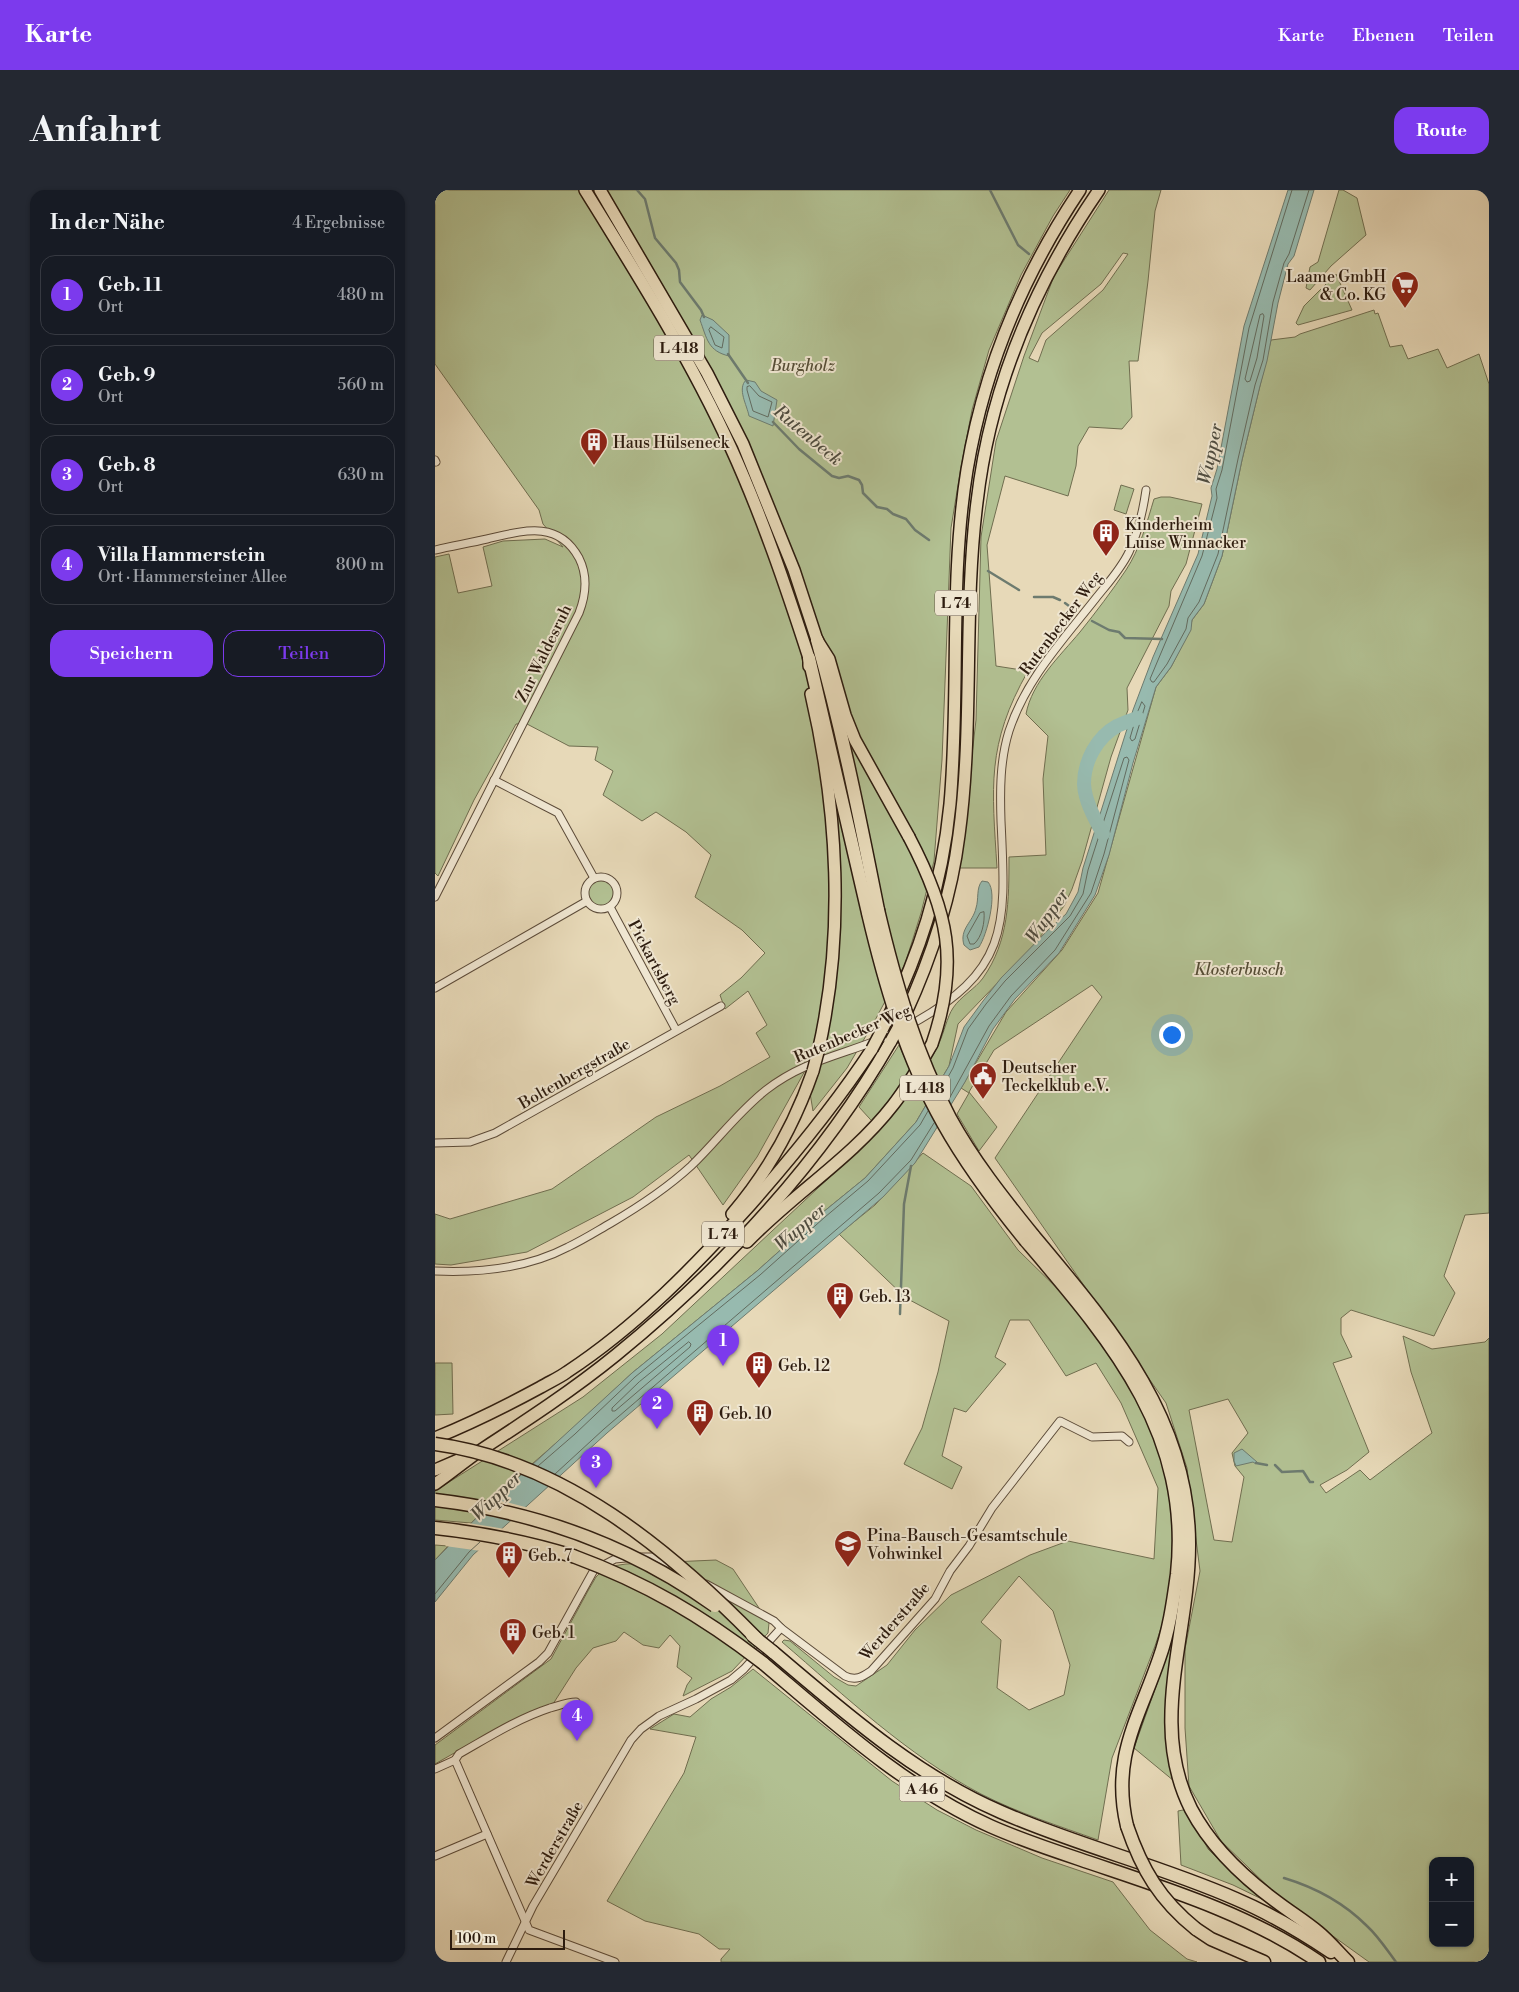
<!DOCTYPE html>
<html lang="de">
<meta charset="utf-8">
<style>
:root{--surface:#171b24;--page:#242831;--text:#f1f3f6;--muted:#9ea1a6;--line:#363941;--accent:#7c3aed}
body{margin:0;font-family:"Libre Bodoni",serif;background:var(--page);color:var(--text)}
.controls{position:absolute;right:15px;bottom:15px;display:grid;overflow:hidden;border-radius:10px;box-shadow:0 1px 4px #0004}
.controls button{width:45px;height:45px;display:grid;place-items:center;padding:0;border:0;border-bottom:1px solid var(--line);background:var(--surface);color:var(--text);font:25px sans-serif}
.scale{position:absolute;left:15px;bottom:12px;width:115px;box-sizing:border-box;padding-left:5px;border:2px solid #2d1c0f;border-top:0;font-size:14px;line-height:18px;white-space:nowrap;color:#2d1c0f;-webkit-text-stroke:4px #efe6d1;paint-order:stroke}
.you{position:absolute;left:736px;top:844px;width:18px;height:18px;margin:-12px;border:4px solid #fff;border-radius:50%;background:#1a73e8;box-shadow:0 0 0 8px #1a73e833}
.badge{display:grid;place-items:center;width:32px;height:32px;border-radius:50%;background:var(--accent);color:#fff;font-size:16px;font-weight:700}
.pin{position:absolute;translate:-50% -41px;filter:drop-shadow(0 1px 2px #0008)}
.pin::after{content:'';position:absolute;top:26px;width:18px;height:15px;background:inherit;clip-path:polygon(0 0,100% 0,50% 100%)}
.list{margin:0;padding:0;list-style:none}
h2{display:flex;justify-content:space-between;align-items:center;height:65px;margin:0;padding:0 20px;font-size:21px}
h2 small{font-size:16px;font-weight:400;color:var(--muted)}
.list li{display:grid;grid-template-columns:32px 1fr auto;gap:15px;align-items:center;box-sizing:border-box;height:80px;margin:0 10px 10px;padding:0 10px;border:1px solid var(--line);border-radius:15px}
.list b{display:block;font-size:19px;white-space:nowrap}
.list p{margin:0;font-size:16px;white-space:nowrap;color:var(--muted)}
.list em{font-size:16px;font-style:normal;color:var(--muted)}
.actions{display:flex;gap:10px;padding:15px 20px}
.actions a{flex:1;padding:11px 0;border:1px solid var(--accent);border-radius:15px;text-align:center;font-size:18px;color:var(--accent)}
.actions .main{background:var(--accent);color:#fff}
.map{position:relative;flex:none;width:1054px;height:1772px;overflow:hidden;border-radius:15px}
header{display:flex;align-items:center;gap:30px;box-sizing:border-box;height:70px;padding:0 25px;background:var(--accent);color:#fff}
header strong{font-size:24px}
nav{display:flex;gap:28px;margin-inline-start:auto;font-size:18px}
.intro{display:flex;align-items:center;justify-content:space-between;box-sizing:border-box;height:120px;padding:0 30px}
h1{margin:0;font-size:35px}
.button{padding:12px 22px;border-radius:15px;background:var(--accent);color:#fff;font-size:18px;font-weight:700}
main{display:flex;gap:30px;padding:0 30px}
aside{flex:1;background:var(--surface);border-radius:15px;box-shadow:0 1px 4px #0004}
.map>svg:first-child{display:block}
</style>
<header>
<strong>Karte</strong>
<nav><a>Karte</a><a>Ebenen</a><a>Teilen</a></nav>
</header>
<div class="intro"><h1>Anfahrt</h1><a class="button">Route</a></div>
<main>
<aside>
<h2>In der Nähe<small>4 Ergebnisse</small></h2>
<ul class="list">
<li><span class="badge">1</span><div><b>Geb. 11</b><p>Ort</p></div><em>480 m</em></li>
<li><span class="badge">2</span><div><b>Geb. 9</b><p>Ort</p></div><em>560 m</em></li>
<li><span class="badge">3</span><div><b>Geb. 8</b><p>Ort</p></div><em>630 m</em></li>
<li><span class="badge">4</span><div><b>Villa Hammerstein</b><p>Ort · Hammersteiner Allee</p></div><em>800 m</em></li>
</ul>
<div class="actions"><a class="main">Speichern</a><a>Teilen</a></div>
</aside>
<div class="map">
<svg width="1054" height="1772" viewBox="0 0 1054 1772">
<rect width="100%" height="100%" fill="#e7d9b8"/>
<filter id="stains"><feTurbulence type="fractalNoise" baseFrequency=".004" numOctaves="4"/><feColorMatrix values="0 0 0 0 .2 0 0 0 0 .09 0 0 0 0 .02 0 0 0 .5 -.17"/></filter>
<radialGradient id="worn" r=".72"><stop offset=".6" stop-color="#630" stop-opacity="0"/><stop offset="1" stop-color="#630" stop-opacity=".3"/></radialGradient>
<!-- green -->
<g fill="#b2c092" stroke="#706e50" fill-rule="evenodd">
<path d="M0,0H635L618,26L586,85L554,160L537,220L526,277L516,338L507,570L499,671L486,723L470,774L438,834L412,878L378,921L371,879L322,967L288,1015L254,965L198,1007L92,1062L16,1075L0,1074V1024L15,1029L117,999L221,927L285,896L335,867L321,843L332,835L313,801L290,819L285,805L306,788L330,763L307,740L260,707L276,665L251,642L221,622L207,631L168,605L178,581L160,570L163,557L134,556L92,534H81L39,610L3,686L0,683V367L14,364L23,403L57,396L48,357L68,351L110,349L128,357L108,334L104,320L0,174Z"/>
<path d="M674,0H726L720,21L713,91L703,171H694L697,227L687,239L654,237L643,256L641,276L633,306L570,286L552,355L561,476L593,481C551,555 557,597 562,678H524L541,530L546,347L561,251L589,166L619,86ZM688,63L693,64L668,100L611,150L603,172L594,168L607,143L666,94Z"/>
<path d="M904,0H908L922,8L931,45L896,76L875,100L871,98L875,77L883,72Z"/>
<path d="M901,84L917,120L863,135L861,133L869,116Z"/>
<path d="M939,120L940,124L943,123L955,157L967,155L973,169L1003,159L1012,178L1044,164L1054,194V1023L1030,1025L1009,1086L1020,1103L999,1146L916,1120L906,1128V1144L917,1167L898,1173L934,1262L912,1280L885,1295L891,1303L925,1280L935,1290L997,1243L976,1182L968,1146L997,1159L1050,1152L1054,1148V1772H934L845,1708L786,1651L754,1596L750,1538V1459L765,1381L752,1278L731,1213L560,968L667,807L657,795L559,860L534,902L562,937L544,961L522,924L534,903L526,898L571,822L627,760L663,703L721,497L736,477L755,440L757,430L769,414L787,366L807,270L836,150L860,147L865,144ZM793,1209L813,1243L797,1263L800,1276L809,1287L797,1352L779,1350L754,1220ZM998,1671H1035V1753H998Z"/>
<path d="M686,295L699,299L691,324L679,320Z"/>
<path d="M726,307H735L767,314L751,374L736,401L734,416L692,498L693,520L676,567L647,671L637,699L629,716L598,756L523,834L514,876L481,932L430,988L387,1023L322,1081L197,1183L136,1240L89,1281L36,1333L0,1330V1301L148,1207L227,1144L445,940L424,917L464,855L481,893C489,880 498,867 504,853C509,843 512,827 518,818C526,806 540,799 548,788C574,751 574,710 574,667L611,665L608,589L613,546L591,524C597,492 625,466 645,442C661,422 677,401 691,380C705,359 712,332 719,309Z"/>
<circle cx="166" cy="703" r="13"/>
<path d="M488,963L536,996L583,1060L632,1108L686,1182L722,1246L738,1309L737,1372L735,1411L720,1456L677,1568L663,1650C624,1636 583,1623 546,1604C472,1565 410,1506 347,1452L349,1450L355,1451L399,1487L413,1495L421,1496L452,1475L480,1440L516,1405L595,1365L633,1351L719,1369L723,1298L686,1213L661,1173L631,1186L594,1130H575L560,1167L571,1174L531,1222L519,1218L507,1266L527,1277L517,1299L469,1274L487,1238L503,1182L514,1131L471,1108L404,1044L440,1015ZM584,1386L618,1421L635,1475L629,1505L594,1520L562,1498L566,1450L546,1432Z"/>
<path d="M0,1173H17L18,1224L0,1225Z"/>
<path d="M0,1355L13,1356L0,1370Z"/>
<path d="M281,1370L298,1379L334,1433L333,1443L297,1481L248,1506L252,1495L257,1488L242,1477L245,1456L235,1445L224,1458L208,1455L189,1442L181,1451L158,1458L141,1478L118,1514L70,1534L0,1574V1555L116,1469L154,1399L161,1387L171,1377L191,1374Z"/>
<path d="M739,1446L732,1529L733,1564L739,1591L699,1558Z"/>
<path d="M318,1479L457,1591L502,1620L541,1640L607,1668L678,1692L715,1740L752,1769L762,1772H286V1769L295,1759H284L264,1744L210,1731L172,1711L249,1583L261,1547L215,1539L239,1524L255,1527L276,1509L296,1497Z"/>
<path d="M753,1619L773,1659L801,1687L835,1713L798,1695L746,1675L743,1621Z"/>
</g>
<!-- water -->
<g fill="#97baaf" stroke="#6d7b6f">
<path d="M853,0H879L859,66L853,74L843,113L832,171L825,196L807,270L787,366L769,414L757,430L756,440L736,477L721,497L698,573L674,665L660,705L624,763L580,809L558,839L530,892L480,973L448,1007L172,1243L38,1365L0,1412V1370L60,1309L197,1183L322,1081L387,1023L430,988L481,932L514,876L529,837L548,811L566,788L613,740L631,724L643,702L648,678L698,520L718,467L763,364L777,306L776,298L782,279L809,136Z"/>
<path d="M267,125L278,130L294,145V166C273,161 272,149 265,130Z"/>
<path d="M311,190L320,192L326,201L342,210L338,236L314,226C312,215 302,199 311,190Z"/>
<path d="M547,691L553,692C563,703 552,745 544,757L535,760L529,755C524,739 538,732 541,718C544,709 541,698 547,691Z"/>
<path d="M807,1259L822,1272L821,1274L818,1272L801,1276L799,1271V1263Z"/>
</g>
<!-- pier -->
<g fill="#e7d9b8">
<path d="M57,1309L71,1312L94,1318L79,1331L42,1324Z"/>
<path d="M33,1333L58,1337L70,1339L46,1361L10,1356Z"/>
</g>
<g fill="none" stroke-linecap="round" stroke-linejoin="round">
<!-- shore -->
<g stroke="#626b5f" stroke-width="1">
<path d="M857,0L814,138L787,280L781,299L782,308L767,366L715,489L717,492H719L732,474L751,439L753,428L764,412L783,364L803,269L820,195L828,170L838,112L849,73L854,64L874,0"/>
<path d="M828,124L829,126L822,168L815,191L812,192L810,189L825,125Z"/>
<path d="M276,137L289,147L287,158L280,155L274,140Z"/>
<path d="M315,196L324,206L337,212L333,227L318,221L312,200V197Z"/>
<path d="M707,512L710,516L700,549L697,551L695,548L703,521Z"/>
<path d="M549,722C550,732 547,747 539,754H535L532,746L545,723Z"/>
<path d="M508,896L518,878L533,839L551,814L570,791L635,726L648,704L653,680L689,568L692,567L694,570L669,664L656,703L620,760L576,806L554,836L514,909"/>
<path d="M254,1152L256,1154L255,1157L180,1221H177V1218L204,1192Z"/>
<path d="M103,1276L140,1244L200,1187L325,1085L390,1027L433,991L485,935L493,921"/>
<path d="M120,1284L169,1239L444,1003L476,970L499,933"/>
<path d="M0,1404L34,1362L45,1352"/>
</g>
<!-- stream -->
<g stroke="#6d7b6f" stroke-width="2.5">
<path d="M202,0L210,9L220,48L241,73L244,80L245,92L266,120L269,127"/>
<path d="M555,0L583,55L594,64"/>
<path d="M293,164L313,193"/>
<path d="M338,232L364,259L397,286L404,288L413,286L424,290L427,295L428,303L442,317L452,319L458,324L471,329L480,340L494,350"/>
<path d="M553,381L584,400"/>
<path d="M599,407H618L625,410"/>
<path d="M630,413L638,419"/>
<path d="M657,431L674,440L684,442L690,448L727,449"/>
<path d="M465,1124L469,1014L476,976"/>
<path d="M821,1273L832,1275"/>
<path d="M840,1275L847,1282L868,1281L875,1292H878"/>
<path d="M849,1688C879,1697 909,1713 932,1736C943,1746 952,1760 961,1772"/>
</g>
<!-- river -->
<path stroke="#97baaf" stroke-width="14" d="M668,644C660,629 650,612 649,594C649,571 662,547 682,536C688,533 696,530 703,528"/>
<defs>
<g id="minor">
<path d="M0,270L1,272"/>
<path d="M0,360C17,356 35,353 52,349C87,341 123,329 144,368C153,386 151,405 144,423L0,707"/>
<path d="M59,590L123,623L159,688"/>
<circle cx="166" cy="703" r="16"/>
<path d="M175,717L241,840"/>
<path d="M0,798L152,711"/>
<path d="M473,836C575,781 571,736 566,631C565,600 565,570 574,541C591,489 628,450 661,408C673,393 686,379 694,362C703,343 708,321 711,300"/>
<path d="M0,953L35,952L60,943L286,816"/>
<path d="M0,1081C45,1083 93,1078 133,1057C148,1050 162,1041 176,1033C205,1016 232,998 256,976C282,951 303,922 331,900C372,868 415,864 459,843"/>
<path d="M271,1394L339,1431L346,1438"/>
<path d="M0,1548L104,1472L113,1463L159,1380L180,1369L201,1367H221L233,1373"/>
<path d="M20,1570L94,1740L180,1772"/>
<path d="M0,1579L20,1570L24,1564C54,1547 82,1529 115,1518C123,1516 132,1512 141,1512"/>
<path d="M0,1666L52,1644"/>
<path d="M71,1772L98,1716L196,1550L206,1539L224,1526L261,1509L296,1490L309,1479L346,1438L410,1486C421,1491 427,1487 436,1481L500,1409L515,1381L534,1356L557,1318L625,1231L657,1247L687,1246L694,1252"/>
</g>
<g id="trunk">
<path d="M150,0C202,84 255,168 296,258C327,326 351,397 374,468V476"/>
<path d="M165,0L272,183L308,254L359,380L382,450L394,469L410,525L420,550L474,647"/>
<path d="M376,504C403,620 410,745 383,862"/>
<path d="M469,827C496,769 516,709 524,645C539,535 528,423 542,312C555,199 600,93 664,0"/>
<path d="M447,840C484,766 507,697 515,614C525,503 514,390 532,280C549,178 588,85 645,0"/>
<path d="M297,1024C333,982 360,933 378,881"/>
<path d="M312,1052C358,1004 417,968 458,915C473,896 485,875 497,854"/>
<path d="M0,1248C37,1233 71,1216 106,1197C114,1192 124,1188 132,1182C202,1136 260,1076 316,1014C359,965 401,914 437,859"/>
<path d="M0,1280L28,1268"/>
<path d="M0,1294C16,1283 30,1271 46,1260C92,1230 138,1200 181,1165C288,1078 388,970 456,851"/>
</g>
<g id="motorway">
<path d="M382,450C407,539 425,629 443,720"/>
<path d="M374,468L433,723"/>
<path d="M598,1045C675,1137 755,1229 754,1356C754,1445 713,1534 756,1619C776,1657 808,1687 842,1712C855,1722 870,1731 883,1742C894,1751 903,1762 913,1772"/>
<path d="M591,1051C676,1151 757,1243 742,1384C738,1413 734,1441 724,1469C703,1530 676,1568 692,1636"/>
<path d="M0,1338C47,1343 93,1352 138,1366"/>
<path d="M338,1462C409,1522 480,1585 566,1622C643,1656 724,1675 801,1709C834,1723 866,1742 896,1762"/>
<path d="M328,1473C399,1533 470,1598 555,1636C584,1649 614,1659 644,1669C726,1697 811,1722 884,1772"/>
<path d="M761,1739L776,1749L829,1772"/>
</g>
</defs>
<!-- minor casing -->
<use href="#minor" stroke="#5c4b39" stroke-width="9"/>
<!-- trunk casing -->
<use href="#trunk" stroke="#2d1c0f" stroke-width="14"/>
<!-- motorway casing -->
<use href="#motorway" stroke="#2d1c0f" stroke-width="15"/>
<!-- minor -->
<use href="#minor" stroke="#efe6d1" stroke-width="7"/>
<!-- trunk -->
<use href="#trunk" stroke="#e7d9b8" stroke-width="11"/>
<!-- motorway -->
<use href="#motorway" stroke="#e7d9b8" stroke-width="12"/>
<defs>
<g id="trunk-bridge">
<path d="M474,647C513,721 525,773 497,854"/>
<path d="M456,851L467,831"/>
<path d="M437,859L447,840"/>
<path d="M378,881L383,862"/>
</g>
<g id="motorway-bridge">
<path d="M443,720C460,792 480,862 515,928C538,970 568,1008 598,1045"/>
<path d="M433,723C450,795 471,868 508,933C532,976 560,1013 591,1051"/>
<path d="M0,1254C128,1271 235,1360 322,1449"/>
<path d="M0,1310C102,1322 196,1356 280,1416"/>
<path d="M138,1366C211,1393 267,1426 328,1473"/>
<path d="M317,1445L338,1462"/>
<path d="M692,1636C707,1680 725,1710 761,1739"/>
</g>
</defs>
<!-- trunk-bridge casing -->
<use href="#trunk-bridge" stroke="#2d1c0f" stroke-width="14" stroke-linecap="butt"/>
<!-- motorway-bridge casing -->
<use href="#motorway-bridge" stroke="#2d1c0f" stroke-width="15" stroke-linecap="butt"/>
<!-- trunk-bridge -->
<use href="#trunk-bridge" stroke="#e7d9b8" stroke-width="11"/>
<!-- motorway-bridge -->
<use href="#motorway-bridge" stroke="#e7d9b8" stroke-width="12"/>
</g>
<!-- icons -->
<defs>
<symbol id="supermarket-pin" viewBox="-11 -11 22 30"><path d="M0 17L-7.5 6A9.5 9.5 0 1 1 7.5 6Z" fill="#8f2418" stroke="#efe6d1"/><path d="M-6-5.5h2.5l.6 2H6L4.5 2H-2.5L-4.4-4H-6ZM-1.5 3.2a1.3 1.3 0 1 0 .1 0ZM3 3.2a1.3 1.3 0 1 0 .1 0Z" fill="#fff"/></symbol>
<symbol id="building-pin" viewBox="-11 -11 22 30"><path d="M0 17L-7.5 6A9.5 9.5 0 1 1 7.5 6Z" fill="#8f2418" stroke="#efe6d1"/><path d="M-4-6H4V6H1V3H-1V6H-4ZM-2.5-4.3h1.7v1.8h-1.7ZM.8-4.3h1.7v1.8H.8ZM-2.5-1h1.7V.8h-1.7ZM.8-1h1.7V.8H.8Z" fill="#fff"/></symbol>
<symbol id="civic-pin" viewBox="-11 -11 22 30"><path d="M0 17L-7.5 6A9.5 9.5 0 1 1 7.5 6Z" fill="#8f2418" stroke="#efe6d1"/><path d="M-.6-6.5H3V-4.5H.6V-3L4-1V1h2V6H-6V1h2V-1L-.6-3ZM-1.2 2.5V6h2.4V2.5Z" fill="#fff"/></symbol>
<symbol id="school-pin" viewBox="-11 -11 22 30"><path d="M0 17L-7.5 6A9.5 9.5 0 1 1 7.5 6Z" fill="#8f2418" stroke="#efe6d1"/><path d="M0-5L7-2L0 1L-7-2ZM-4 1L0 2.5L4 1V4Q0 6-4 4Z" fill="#fff"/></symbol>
</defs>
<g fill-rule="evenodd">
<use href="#supermarket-pin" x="954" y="79" width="32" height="43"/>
<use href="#building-pin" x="143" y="236" width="32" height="43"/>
<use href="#building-pin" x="655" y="327" width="32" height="43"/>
<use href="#civic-pin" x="532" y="870" width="32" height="43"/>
<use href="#building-pin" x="389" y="1090" width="32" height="43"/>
<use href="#building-pin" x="308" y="1159" width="32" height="43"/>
<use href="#building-pin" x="249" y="1207" width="32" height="43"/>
<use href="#school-pin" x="397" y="1338" width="32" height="43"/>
<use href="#building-pin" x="58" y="1349" width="32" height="43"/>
<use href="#building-pin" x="62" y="1426" width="32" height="43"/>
</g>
<g text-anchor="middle" stroke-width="4" stroke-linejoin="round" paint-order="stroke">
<!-- shield labels -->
<g fill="#efe6d1" stroke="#675949" stroke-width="1">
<rect x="219" y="145.5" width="50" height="25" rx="4"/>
<rect x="500" y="400.5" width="42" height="25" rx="4"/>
<rect x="465" y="885.5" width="50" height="25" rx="4"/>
<rect x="267" y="1031.5" width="42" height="25" rx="4"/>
<rect x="464.5" y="1586.5" width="45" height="25" rx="4"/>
</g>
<g font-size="15" font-weight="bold" fill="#2d1c0f">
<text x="244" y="163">L 418</text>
<text x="521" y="418">L 74</text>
<text x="490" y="903">L 418</text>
<text x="288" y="1049">L 74</text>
<text x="487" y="1604">A 46</text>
</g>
<!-- poi labels -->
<g font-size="16" fill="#2d1c0f" stroke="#efe6d1" text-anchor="start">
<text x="951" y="92" text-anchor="end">Laame GmbH<tspan x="951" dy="18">&amp; Co. KG</tspan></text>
<text x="178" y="258">Haus Hülseneck</text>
<text x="690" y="340">Kinderheim<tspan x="690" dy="18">Luise Winnacker</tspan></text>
<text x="567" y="883">Deutscher<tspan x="567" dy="18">Teckelklub e.V.</tspan></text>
<text x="424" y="1112">Geb. 13</text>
<text x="343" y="1181">Geb. 12</text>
<text x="284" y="1229">Geb. 10</text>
<text x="432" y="1351">Pina-Bausch-Gesamtschule<tspan x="432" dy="18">Vohwinkel</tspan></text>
<text x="93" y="1371">Geb. 7</text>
<text x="97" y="1448">Geb. 1</text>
</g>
<!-- park labels -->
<g font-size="16" font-style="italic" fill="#554d36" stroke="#efe6d1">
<text x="368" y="181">Burgholz</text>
<text x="804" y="785">Klosterbusch</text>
</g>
<!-- street labels -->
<g font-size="16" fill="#2d1c0f" stroke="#efe6d1">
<text transform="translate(625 433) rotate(-53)" y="6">Rutenbecker Weg</text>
<text transform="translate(108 463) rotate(-64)" y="6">Zur Waldesruh</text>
<text transform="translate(220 772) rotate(62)" y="6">Pickartsberg</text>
<text transform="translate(417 843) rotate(-23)" y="6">Rutenbecker Weg</text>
<text transform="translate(139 883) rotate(-30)" y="6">Boltenbergstraße</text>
<text transform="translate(459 1431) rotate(-49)" y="6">Werderstraße</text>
<text transform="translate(119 1654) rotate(-60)" y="6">Werderstraße</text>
</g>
<!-- water labels -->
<g font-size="18" font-style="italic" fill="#4d4b3f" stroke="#efe6d1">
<text transform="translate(373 245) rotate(40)" y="6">Rutenbeck</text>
<text transform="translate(775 264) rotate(-78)" y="6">Wupper</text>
<text transform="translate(612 726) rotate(-55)" y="6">Wupper</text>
<text transform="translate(365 1037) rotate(-41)" y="6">Wupper</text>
<text transform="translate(61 1306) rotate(-44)" y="6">Wupper</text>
</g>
</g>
<rect width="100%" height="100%" filter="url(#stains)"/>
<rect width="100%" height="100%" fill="url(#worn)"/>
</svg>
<div class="controls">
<button>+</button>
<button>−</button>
</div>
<div class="scale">100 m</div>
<div class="you"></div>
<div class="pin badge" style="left:288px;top:1176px">1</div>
<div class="pin badge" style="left:222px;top:1239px">2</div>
<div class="pin badge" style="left:161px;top:1298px">3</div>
<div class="pin badge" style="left:142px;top:1551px">4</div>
</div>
</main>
